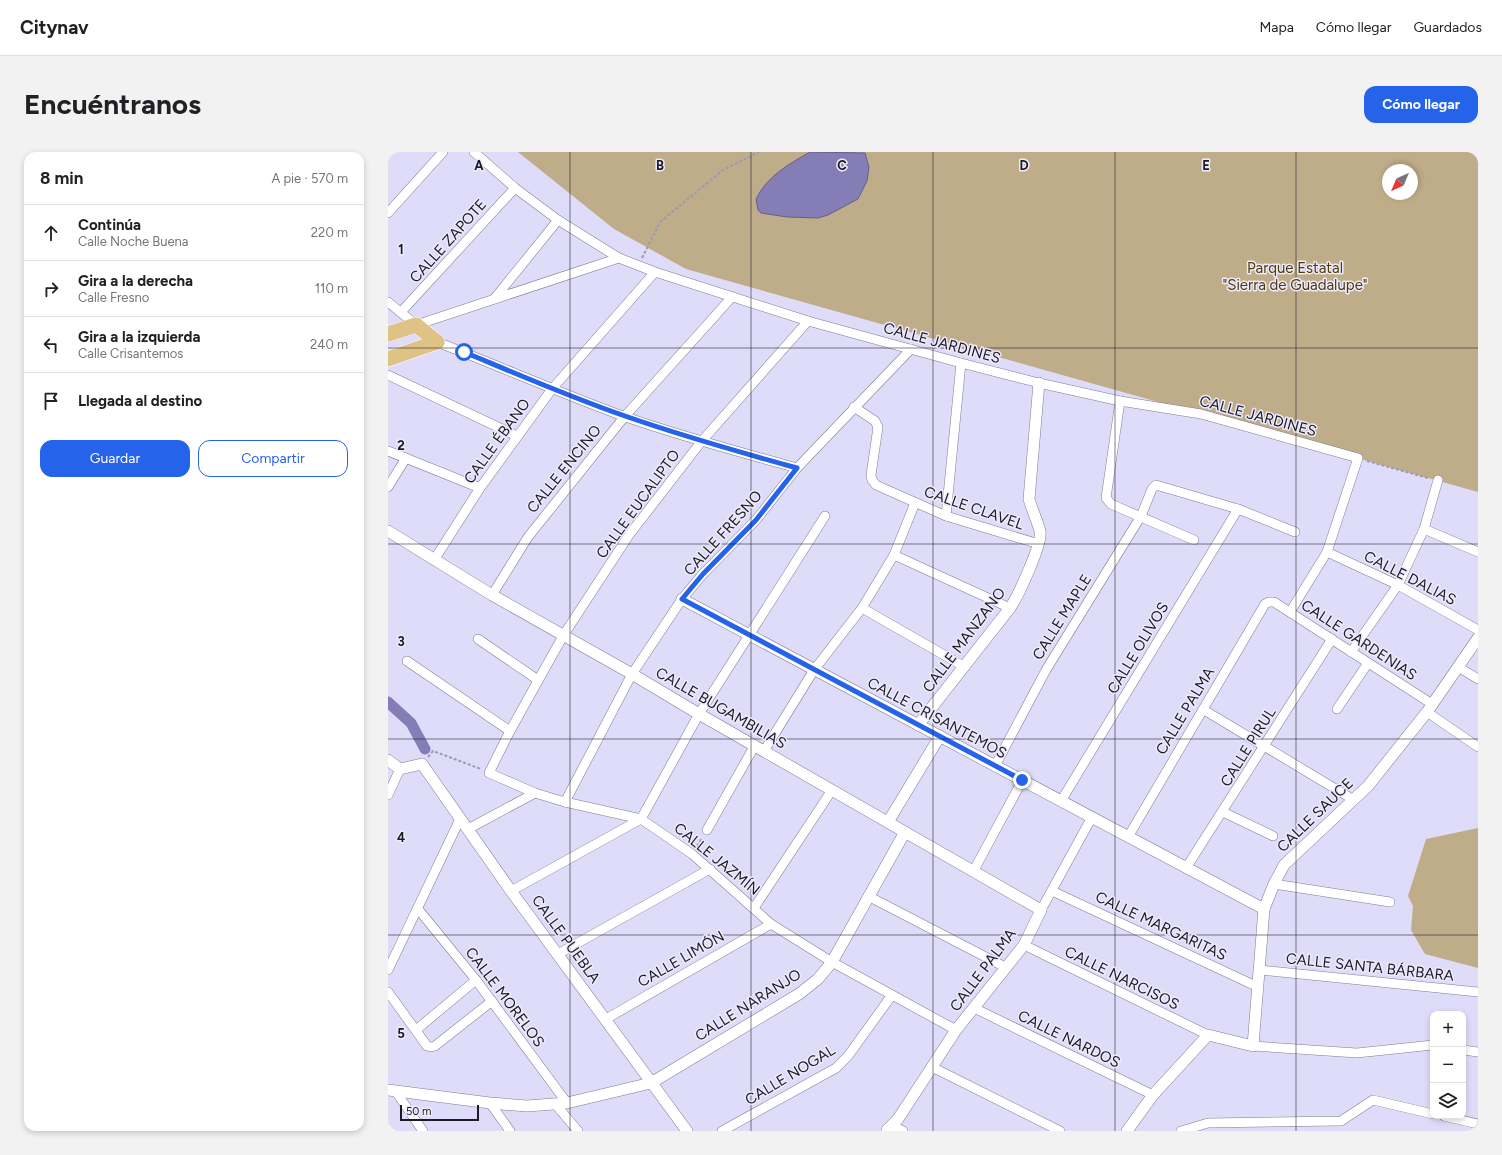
<!DOCTYPE html>
<html lang="es">
<meta charset="utf-8">
<style>
:root{--surface:#fff;--page:#f2f2f2;--text:#202124;--muted:#757577;--line:#e0e0e0;--accent:#2563eb}
body{margin:0;font-family:Figtree,sans-serif;background:var(--page);color:var(--text)}
.controls{position:absolute;right:12px;bottom:12px;display:grid;overflow:hidden;border-radius:8px;box-shadow:0 2px 6px #0003}
.controls button{width:36px;height:36px;display:grid;place-items:center;padding:0;border:0;border-bottom:1px solid var(--line);background:var(--surface);color:var(--text);font:20px sans-serif}
.compass{position:absolute;left:994px;top:12px;width:36px;height:36px;border-radius:50%;background:var(--surface);box-shadow:0 2px 6px #0003;rotate:224deg}
.scale{position:absolute;left:12px;bottom:10px;width:79px;box-sizing:border-box;padding-left:4px;border:2px solid #1c1b25;border-top:0;font-size:11px;line-height:14px;white-space:nowrap;color:#1c1b25;-webkit-text-stroke:3px #eceafc;paint-order:stroke}
.stop{position:absolute;width:12px;height:12px;margin:-9px;border:3px solid #2563eb;border-radius:50%;background:#fff}
.stop.end{background:#2563eb;border-color:#fff;box-shadow:0 1px 4px #0008}
.list{margin:0;padding:0;list-style:none}
h2{display:flex;justify-content:space-between;align-items:center;height:52px;margin:0;padding:0 16px;font-size:17px}
h2 small{font-size:13px;font-weight:400;color:var(--muted)}
.list li{display:grid;grid-template-columns:26px 1fr auto;gap:12px;align-items:center;box-sizing:border-box;height:56px;padding:0 16px;border-top:1px solid var(--line)}
.list b{display:block;font-size:15px;white-space:nowrap}
.list p{margin:0;font-size:13px;white-space:nowrap;color:var(--muted)}
.list em{font-size:13px;font-style:normal;color:var(--muted)}
.actions{display:flex;gap:8px;padding:12px 16px}
.actions a{flex:1;padding:9px 0;border:1px solid var(--accent);border-radius:12px;text-align:center;font-size:14px;color:var(--accent)}
.actions .main{background:var(--accent);color:#fff}
.icon{flex:none;width:22px;height:22px;fill:none;stroke:currentColor;stroke-width:2;stroke-linecap:round;stroke-linejoin:round}
.map{position:relative;flex:none;width:1090px;height:979px;overflow:hidden;border-radius:12px}
header{display:flex;align-items:center;gap:24px;box-sizing:border-box;height:56px;padding:0 20px;background:var(--surface);border-bottom:1px solid var(--line)}
header strong{font-size:19px}
nav{display:flex;gap:22px;margin-inline-start:auto;font-size:14px}
.intro{display:flex;align-items:center;justify-content:space-between;box-sizing:border-box;height:96px;padding:0 24px}
h1{margin:0;font-size:28px}
.button{padding:10px 18px;border-radius:12px;background:var(--accent);color:#fff;font-size:14px;font-weight:700}
main{display:flex;gap:24px;padding:0 24px}
aside{flex:1;background:var(--surface);border-radius:12px;box-shadow:0 2px 6px #0003}
.map>svg:first-child{display:block}
</style>
<header>
<strong>Citynav</strong>
<nav><a>Mapa</a><a>Cómo llegar</a><a>Guardados</a></nav>
</header>
<div class="intro"><h1>Encuéntranos</h1><a class="button">Cómo llegar</a></div>
<main>
<aside>
<h2>8 min<small>A pie · 570 m</small></h2>
<ul class="list">
<li><svg class="icon" aria-label="ahead" viewBox="0 0 24 24"><path d="M12 20V5M6 11l6-6 6 6"/></svg><div><b>Continúa</b><p>Calle Noche Buena</p></div><em>220 m</em></li>
<li><svg class="icon" aria-label="right" viewBox="0 0 24 24"><path d="M7 20v-9h11M14 6l5 5-5 5"/></svg><div><b>Gira a la derecha</b><p>Calle Fresno</p></div><em>110 m</em></li>
<li><svg class="icon" aria-label="left" viewBox="0 0 24 24"><path d="M17 20v-9H6M10 6l-5 5 5 5"/></svg><div><b>Gira a la izquierda</b><p>Calle Crisantemos</p></div><em>240 m</em></li>
<li><svg class="icon" aria-label="arrive" viewBox="0 0 24 24"><path d="M6 21V4h12l-3 4 3 4H6"/></svg><div><b>Llegada al destino</b></div></li>
</ul>
<div class="actions"><a class="main">Guardar</a><a>Compartir</a></div>
</aside>
<div class="map">
<svg width="1090" height="979" viewBox="0 0 1090 979">
<rect width="100%" height="100%" fill="#dedcf8"/>
<!-- green -->
<g fill="#bfac89" fill-rule="evenodd">
<path d="M130,0H1090V340L298,117L226,77ZM1000,18H1024V42H1000Z"/>
<path d="M1090,676V816L1037,802L1023,778L1025,754L1020,744L1038,687Z"/>
</g>
<!-- water -->
<path fill="#847db6" stroke="#65608a" d="M422,0L477,1L481,15L479,29L470,47L440,63L430,66L399,65L373,61L370,58L368,47C379,24 401,12 422,0Z"/>
<g fill="none" stroke-linecap="round" stroke-linejoin="round">
<!-- canal -->
<path stroke="#847db6" stroke-width="11" d="M0,550L23,571L37,597"/>
<defs>
<g id="minor">
<path d="M86,0L127,36L170,68L231,106L267,120L420,169L573,211L651,231L732,249L813,262L970,306L939,400L902,460"/>
<path d="M0,61L55,0"/>
<path d="M107,146L170,68"/>
<path d="M0,150L28,173L231,106"/>
<path d="M13,160L127,36"/>
<path d="M420,169L313,290L241,383L175,484L122,579L101,621L147,641L177,650L253,667L304,702L383,772L444,810L568,878"/>
<path d="M49,190C111,214 172,241 235,264C292,284 351,300 409,316"/>
<path d="M0,223L129,284"/>
<path d="M732,249L718,346L723,352L806,388"/>
<path d="M466,255L487,269L490,275L483,323L484,328L488,333L558,364L651,392"/>
<path d="M0,299L92,336"/>
<path d="M0,335L18,306"/>
<path d="M558,364L573,211"/>
<path d="M1036,377L1090,400"/>
<path d="M939,400L1010,433L1090,478"/>
<path d="M506,403L622,456"/>
<path d="M46,408L92,336L164,237L267,120"/>
<path d="M104,443L140,385L237,264L344,145"/>
<path d="M474,456L577,515"/>
<path d="M90,487L150,528"/>
<path d="M963,500L1010,433L1036,377L1050,328"/>
<path d="M19,509L122,579"/>
<path d="M1070,515L1090,527"/>
<path d="M949,557L980,511"/>
<path d="M816,558L966,648"/>
<path d="M1039,560L1090,595"/>
<path d="M376,599L426,518L474,456L506,403L527,351"/>
<path d="M607,614L658,518L753,364L764,337L768,333L850,357L907,380"/>
<path d="M0,643L12,617"/>
<path d="M673,649L850,357"/>
<path d="M177,650L244,522L294,447L315,422L368,368L409,316L523,197"/>
<path d="M835,660L885,684"/>
<path d="M80,677L147,641"/>
<path d="M319,678L367,593"/>
<path d="M740,685L877,452L881,450H886L1044,552"/>
<path d="M798,716L944,487"/>
<path d="M586,718L634,629"/>
<path d="M886,732L1002,750"/>
<path d="M123,739L253,667L311,562L437,364"/>
<path d="M664,739L870,835"/>
<path d="M480,744L617,815"/>
<path d="M366,756L444,638"/>
<path d="M30,757L88,828L179,951"/>
<path d="M653,758L704,665"/>
<path d="M636,793L820,883"/>
<path d="M170,802L322,717"/>
<path d="M0,818L72,667"/>
<path d="M872,818L1090,840"/>
<path d="M0,840L39,894L43,895L47,894L104,849"/>
<path d="M586,856L765,943"/>
<path d="M218,867L383,772"/>
<path d="M28,878L88,828"/>
<path d="M865,894L969,901L1045,893"/>
<path d="M1075,898L1090,900"/>
<path d="M544,915L672,979"/>
<path d="M8,940L35,979"/>
<path d="M102,951L122,979"/>
<path d="M168,953L190,979"/>
<path d="M1056,964L1090,972"/>
<path d="M504,973L515,979"/>
<path d="M334,979L448,916L460,904L504,843"/>
<path d="M793,979L820,971L953,969L985,948L1045,962"/>
</g>
<g id="tertiary">
<path d="M0,379L104,443L244,522L311,562L653,758L636,793L568,878L510,967L499,978L500,979"/>
<path d="M294,447L876,757"/>
<path d="M530,573L622,456C630,444 655,391 652,379C649,368 644,358 641,347L651,231"/>
<path d="M0,608L12,617L34,612L123,739L299,979"/>
<path d="M500,670L552,584"/>
<path d="M0,938L102,951L139,954L179,951L263,931L411,842L430,827L444,810L517,680"/>
<path d="M739,979L765,943L820,883L865,894L876,757L886,732L896,713L980,634L1039,560L1090,486"/>
</g>
<g id="primary">
<path d="M0,182L28,173L49,190"/>
<path d="M0,207L49,190"/>
</g>
</defs>
<!-- minor casing -->
<use href="#minor" stroke="#7e7c95" stroke-width="10"/>
<!-- tertiary casing -->
<use href="#tertiary" stroke="#7e7c95" stroke-width="12"/>
<!-- primary casing -->
<use href="#primary" stroke="#fff" stroke-width="16"/>
<!-- path -->
<g stroke="#9b9ab0" stroke-width="2" stroke-dasharray="3 2" stroke-linecap="butt">
<path d="M254,106L272,70L335,18L371,0"/>
<path d="M979,309L1040,326"/>
<path d="M40,605L45,599L93,617"/>
<path d="M309,694L314,686"/>
</g>
<!-- minor -->
<use href="#minor" stroke="#fff" stroke-width="9"/>
<!-- tertiary -->
<use href="#tertiary" stroke="#fff" stroke-width="11"/>
<!-- primary -->
<use href="#primary" stroke="#dfc286" stroke-width="15"/>
</g>
<g fill="none" stroke-linecap="round" stroke-linejoin="round">
<!-- route -->
<path stroke="#2563eb" stroke-width="5" d="M76,200C129,222 182,245 237,264C294,284 351,300 409,316L368,368L315,422L294,447L634,628"/>
</g>
<!-- grid -->
<path fill="none" stroke="#1c1b25" stroke-width="1" stroke-opacity="0.55" d="M182,0V979M363,0V979M545,0V979M727,0V979M908,0V979M0,196H1090M0,392H1090M0,587H1090M0,783H1090"/>
<g text-anchor="middle" stroke-width="3" stroke-linejoin="round" paint-order="stroke">
<!-- street labels -->
<g font-size="15" fill="#1c1b25" stroke="#eceafc">
<text transform="translate(60 89) rotate(-48)" y="5">CALLE ZAPOTE</text>
<text transform="translate(554 191) rotate(15)" y="5">CALLE JARDINES</text>
<text transform="translate(870 264) rotate(15)" y="5">CALLE JARDINES</text>
<text transform="translate(109 289) rotate(-54)" y="5">CALLE ÉBANO</text>
<text transform="translate(176 317) rotate(-51)" y="5">CALLE ENCINO</text>
<text transform="translate(250 352) rotate(-54)" y="5">CALLE EUCALIPTO</text>
<text transform="translate(586 356) rotate(19)" y="5">CALLE CLAVEL</text>
<text transform="translate(335 381) rotate(-48)" y="5">CALLE FRESNO</text>
<text transform="translate(1022 426) rotate(27)" y="5">CALLE DALIAS</text>
<text transform="translate(674 465) rotate(-58)" y="5">CALLE MAPLE</text>
<text transform="translate(576 488) rotate(-53)" y="5">CALLE MANZANO</text>
<text transform="translate(971 488) rotate(33)" y="5">CALLE GARDENIAS</text>
<text transform="translate(750 496) rotate(-59)" y="5">CALLE OLIVOS</text>
<text transform="translate(333 556) rotate(30)" y="5">CALLE BUGAMBILIAS</text>
<text transform="translate(797 559) rotate(-59)" y="5">CALLE PALMA</text>
<text transform="translate(549 566) rotate(28)" y="5">CALLE CRISANTEMOS</text>
<text transform="translate(860 595) rotate(-58)" y="5">CALLE PIRUL</text>
<text transform="translate(927 663) rotate(-44)" y="5">CALLE SAUCE</text>
<text transform="translate(329 707) rotate(39)" y="5">CALLE JAZMÍN</text>
<text transform="translate(773 774) rotate(25)" y="5">CALLE MARGARITAS</text>
<text transform="translate(178 787) rotate(54)" y="5">CALLE PUEBLA</text>
<text transform="translate(293 807) rotate(-30)" y="5">CALLE LIMÓN</text>
<text transform="translate(982 815) rotate(6)" y="5">CALLE SANTA BÁRBARA</text>
<text transform="translate(595 818) rotate(-53)" y="5">CALLE PALMA</text>
<text transform="translate(734 826) rotate(26)" y="5">CALLE NARCISOS</text>
<text transform="translate(117 845) rotate(53)" y="5">CALLE MORELOS</text>
<text transform="translate(360 853) rotate(-32)" y="5">CALLE NARANJO</text>
<text transform="translate(681 887) rotate(26)" y="5">CALLE NARDOS</text>
<text transform="translate(402 923) rotate(-31)" y="5">CALLE NOGAL</text>
</g>
<!-- park labels -->
<g font-size="15" fill="#503a09" stroke="#eceafc">
<text x="907" y="121">Parque Estatal<tspan x="907" dy="17">"Sierra de Guadalupe"</tspan></text>
</g>
</g>
<g font-size="13" text-anchor="middle" font-weight="bold" fill="#1c1b25" stroke="#eceafc" stroke-width="3" stroke-linejoin="round" paint-order="stroke">
<text x="91" y="18">A</text>
<text x="272" y="18">B</text>
<text x="454" y="18">C</text>
<text x="636" y="18">D</text>
<text x="818" y="18">E</text>
<text x="13" y="102">1</text>
<text x="13" y="298">2</text>
<text x="13" y="494">3</text>
<text x="13" y="690">4</text>
<text x="13" y="886">5</text>
</g>
</svg>
<div class="controls">
<button>+</button>
<button>−</button>
<button><svg class="icon" aria-label="layers" viewBox="0 0 24 24"><path d="M12 4l9 5-9 5-9-5zM3 14l9 5 9-5"/></svg></button>
</div>
<svg class="compass" viewBox="-18 -18 36 36"><path d="M0-13l5 13h-10z" fill="#e53935"/><path d="M0 13l5-13h-10z" fill="#757577"/></svg>
<div class="scale">50 m</div>
<div class="stop" style="left:76px;top:200px"></div>
<div class="stop end" style="left:634px;top:628px"></div>
</div>
</main>
